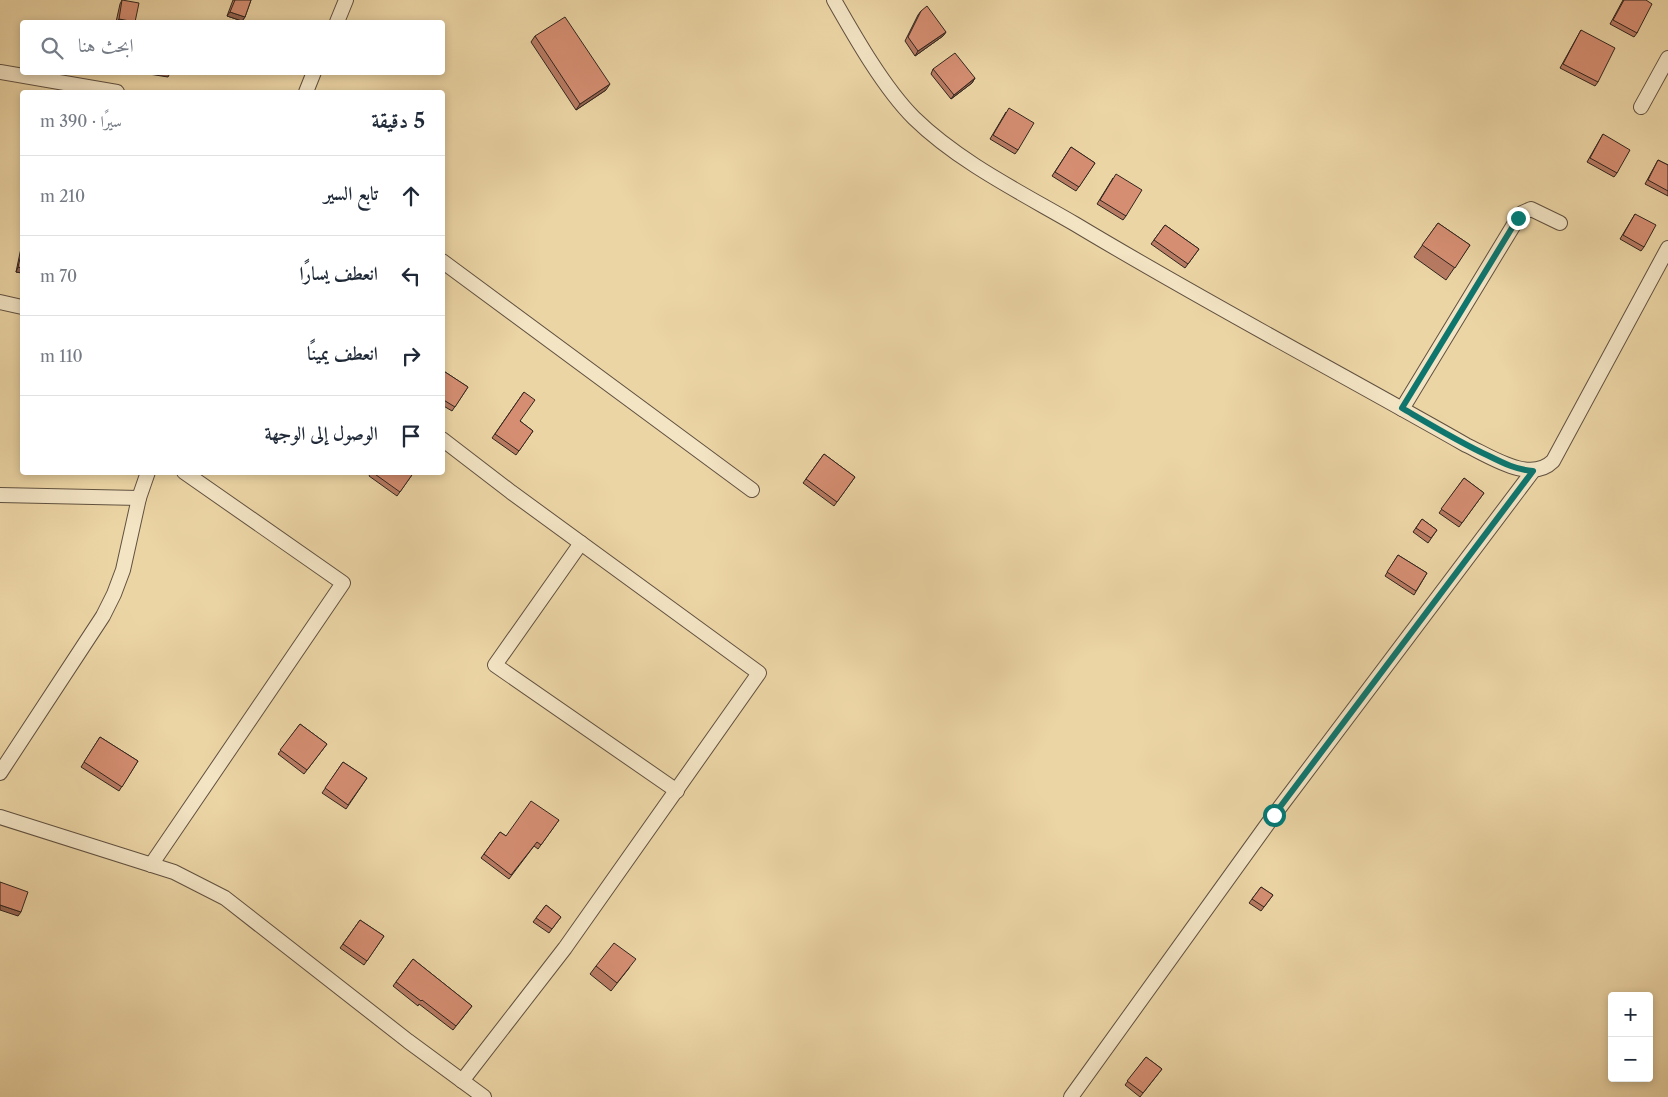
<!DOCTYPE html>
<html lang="ar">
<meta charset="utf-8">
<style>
:root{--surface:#fff;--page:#f6f6f7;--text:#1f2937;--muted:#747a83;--line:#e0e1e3}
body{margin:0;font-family:"Libre Caslon Text",Amiri,serif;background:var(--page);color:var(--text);direction:rtl}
.controls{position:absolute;right:15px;bottom:15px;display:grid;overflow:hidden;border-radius:5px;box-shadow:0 2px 8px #0003}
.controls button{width:45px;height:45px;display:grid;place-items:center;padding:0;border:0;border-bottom:1px solid var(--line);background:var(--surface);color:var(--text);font:25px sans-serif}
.stop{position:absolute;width:15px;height:15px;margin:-11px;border:4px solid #0f766e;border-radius:50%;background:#fff}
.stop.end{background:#0f766e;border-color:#fff;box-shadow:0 1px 5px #0008}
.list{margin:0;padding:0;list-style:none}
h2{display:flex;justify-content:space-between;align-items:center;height:65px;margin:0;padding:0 20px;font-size:21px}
h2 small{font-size:16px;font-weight:400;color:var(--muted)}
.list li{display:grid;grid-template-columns:32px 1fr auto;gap:15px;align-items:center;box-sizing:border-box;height:80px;padding:0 20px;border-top:1px solid var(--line)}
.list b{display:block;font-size:19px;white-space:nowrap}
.list em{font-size:16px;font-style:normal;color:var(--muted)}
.icon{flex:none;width:28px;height:28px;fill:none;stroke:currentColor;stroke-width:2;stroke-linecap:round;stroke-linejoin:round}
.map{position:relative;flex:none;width:1668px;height:1097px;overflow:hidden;direction:ltr}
.search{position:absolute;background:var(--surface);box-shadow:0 2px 8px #0003;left:20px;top:20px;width:425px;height:55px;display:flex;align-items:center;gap:12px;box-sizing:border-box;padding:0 18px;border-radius:5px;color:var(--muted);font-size:19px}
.panel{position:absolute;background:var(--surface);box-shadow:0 2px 8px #0003;left:20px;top:90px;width:425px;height:385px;border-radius:5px;direction:rtl}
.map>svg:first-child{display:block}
</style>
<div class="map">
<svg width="1668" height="1097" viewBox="0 0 1668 1097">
<rect width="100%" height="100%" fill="#ecd5a5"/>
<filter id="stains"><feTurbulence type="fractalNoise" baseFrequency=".004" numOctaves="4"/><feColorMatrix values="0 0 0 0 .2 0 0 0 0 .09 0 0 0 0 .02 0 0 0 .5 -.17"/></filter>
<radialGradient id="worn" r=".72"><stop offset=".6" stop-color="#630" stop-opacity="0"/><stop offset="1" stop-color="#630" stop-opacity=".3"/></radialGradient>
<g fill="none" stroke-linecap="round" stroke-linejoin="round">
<defs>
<g id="minor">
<path d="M834,0C855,37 884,88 914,118C959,162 1020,192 1075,224C1203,301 1336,371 1466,445C1490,456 1530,484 1553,461L1668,248"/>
<path d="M337,22L346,0"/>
<path d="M0,72L117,92"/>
<path d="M306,92L314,72"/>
<path d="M1641,107L1668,58"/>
<path d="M442,261L752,490"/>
<path d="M0,302L22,307"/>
<path d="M1402,409L1518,218L1522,213L1531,209L1560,223"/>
<path d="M442,439L511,492L759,673L565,948L462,1081"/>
<path d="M0,495L139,498"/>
<path d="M581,543L495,665L677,791"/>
<path d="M0,773L103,616L114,594L123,570L139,498L148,472"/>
<path d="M0,817L174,872L225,898L408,1041L484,1097"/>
<path d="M151,865L343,583L184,472"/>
<path d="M1071,1097L1274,815L1533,471"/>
</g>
</defs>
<!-- minor casing -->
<use href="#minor" stroke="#605140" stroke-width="16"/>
<!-- minor -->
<use href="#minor" stroke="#f3e4c4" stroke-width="14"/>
</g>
<!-- wall -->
<g fill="#b77a62" stroke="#31251e">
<path d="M122,0L135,22H116L120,4Z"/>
<path d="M233,0H251L245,17L242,21L227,16Z"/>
<path d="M1623,0H1646L1637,33L1634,37L1610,24Z"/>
<path d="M921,11L946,32L943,36L915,56L905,41L918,15Z"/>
<path d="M1581,30L1598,82L1595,86L1560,68Z"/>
<path d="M535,36L606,90L576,110L531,42Z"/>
<path d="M933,69L975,78L972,83L951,99L931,74Z"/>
<path d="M1006,112L1018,150L1015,154L990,139Z"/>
<path d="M1603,134L1617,173L1614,177L1587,162Z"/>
<path d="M1071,147L1095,163L1076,191L1052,176Z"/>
<path d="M1658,160L1668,165V196L1645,184Z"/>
<path d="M1113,178L1126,216L1123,220L1097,204Z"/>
<path d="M1635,214L1644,247L1641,251L1620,239Z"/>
<path d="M1438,223L1470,245L1446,280L1414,257Z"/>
<path d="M1165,225L1199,249L1185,268L1151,244Z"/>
<path d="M22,246V273L16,272L21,248Z"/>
<path d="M442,370L468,387L452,411L442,405Z"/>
<path d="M524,392L520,421L533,431L516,455L492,438Z"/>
<path d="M824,454L855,477L834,506L803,483Z"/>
<path d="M371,472H414L397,496L369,476Z"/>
<path d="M1464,478L1484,493L1459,527L1439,513Z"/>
<path d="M1422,519L1437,530L1428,543L1413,532Z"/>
<path d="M1398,555L1427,573L1414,595L1385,576Z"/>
<path d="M300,724L327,744L304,774L278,754Z"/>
<path d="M100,737L138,761L119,791L81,767Z"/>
<path d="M343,762L367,778L346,809L322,793Z"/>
<path d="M559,820L538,849L534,846L509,879L481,858L500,832L506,836Z"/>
<path d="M1261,887L1273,895L1261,911L1249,903Z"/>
<path d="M546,905L561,917L549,933L533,922Z"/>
<path d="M360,920L384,936L364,965L340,948Z"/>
<path d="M413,959L472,1006L453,1030L419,1004L418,1006L393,986Z"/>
<path d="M596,966L630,967L611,991L590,974Z"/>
<path d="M1146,1057L1162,1069L1140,1097L1125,1085Z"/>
</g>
<!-- shaded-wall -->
<g fill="#956350" stroke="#31251e">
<path d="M230,12L245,17L242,21L227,16Z"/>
<path d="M119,19L135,22H116Z"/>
<path d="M946,32L943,36L915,56L918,51Z"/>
<path d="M136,72H167L170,73L168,77Z"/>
<path d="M975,78L972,83L951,99L954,95Z"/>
<path d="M610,84L606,90L576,110L580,104Z"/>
<path d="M18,267L22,268V273L16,272Z"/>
<path d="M0,905L21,912L18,916L0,910Z"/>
</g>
<!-- building -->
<g fill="#d58e72" stroke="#31251e">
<path d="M122,0L139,3L135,22L119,19Z"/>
<path d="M235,0H251L245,17L230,12Z"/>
<path d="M1624,0H1646L1652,4L1637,33L1613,20Z"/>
<path d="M927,6L946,32L918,51L908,37L921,11Z"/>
<path d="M565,17L610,84L580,104L535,36Z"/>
<path d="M1581,30L1615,48L1598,82L1563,64Z"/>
<path d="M955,53L975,78L954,95L933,69Z"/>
<path d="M1009,108L1034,123L1018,150L993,135Z"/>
<path d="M1603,134L1630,150L1617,173L1590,158Z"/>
<path d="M1071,147L1095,163L1079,187L1055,172Z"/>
<path d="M1658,160L1668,165V191L1648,180Z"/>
<path d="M1116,174L1142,190L1126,216L1100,200Z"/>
<path d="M1635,214L1656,225L1644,247L1623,235Z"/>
<path d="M1438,223L1470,245L1455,268L1422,245Z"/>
<path d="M1165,225L1199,249L1188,264L1154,240Z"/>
<path d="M22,250V268L18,267Z"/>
<path d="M442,370L468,387L455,407L442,399Z"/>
<path d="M524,392L535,400L520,421L533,431L519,451L495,434Z"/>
<path d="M824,454L855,477L837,502L806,479Z"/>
<path d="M372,472H414L400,492Z"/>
<path d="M1464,478L1484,493L1462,523L1441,509Z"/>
<path d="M1422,519L1437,530L1431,538L1416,528Z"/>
<path d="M1398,555L1427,573L1416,591L1387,572Z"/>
<path d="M300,724L327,744L307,770L280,750Z"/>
<path d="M100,737L138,761L122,787L84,762Z"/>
<path d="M343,762L367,778L348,805L325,788Z"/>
<path d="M531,801L559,820L541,845L537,842L511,875L484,854L500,832L506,836Z"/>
<path d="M0,882L28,892L21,912L0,905Z"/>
<path d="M1261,887L1273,895L1264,907L1252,899Z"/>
<path d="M546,905L561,917L552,929L536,918Z"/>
<path d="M360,920L384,936L367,961L343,944Z"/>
<path d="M614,943L636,959L617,983L596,966Z"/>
<path d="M413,959L472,1006L456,1026L422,1000L421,1001L396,982Z"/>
<path d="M1146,1057L1162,1069L1143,1093L1127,1081Z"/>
</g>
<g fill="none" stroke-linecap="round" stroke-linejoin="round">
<!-- route -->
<path stroke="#0f766e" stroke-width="6" d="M1274,815L1533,471C1517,470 1503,463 1489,456C1459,442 1431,425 1402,408L1518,218"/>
</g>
<rect width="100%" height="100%" filter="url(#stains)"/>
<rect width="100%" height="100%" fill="url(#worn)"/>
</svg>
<div class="controls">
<button>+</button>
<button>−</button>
</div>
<div class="stop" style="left:1274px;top:815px"></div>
<div class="stop end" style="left:1518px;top:218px"></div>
<div class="search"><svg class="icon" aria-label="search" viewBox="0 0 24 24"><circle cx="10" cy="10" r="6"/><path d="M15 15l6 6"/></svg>ابحث هنا</div>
<section class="panel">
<h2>5 دقيقة<small>سيرًا · 390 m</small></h2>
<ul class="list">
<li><svg class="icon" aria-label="ahead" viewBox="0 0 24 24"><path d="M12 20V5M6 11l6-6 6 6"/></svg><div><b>تابع السير</b></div><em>210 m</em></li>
<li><svg class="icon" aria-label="left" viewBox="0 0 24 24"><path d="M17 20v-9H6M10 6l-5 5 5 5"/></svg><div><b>انعطف يسارًا</b></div><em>70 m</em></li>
<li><svg class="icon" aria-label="right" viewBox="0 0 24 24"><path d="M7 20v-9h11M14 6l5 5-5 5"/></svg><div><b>انعطف يمينًا</b></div><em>110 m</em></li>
<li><svg class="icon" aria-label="arrive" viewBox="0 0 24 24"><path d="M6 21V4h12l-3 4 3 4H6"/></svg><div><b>الوصول إلى الوجهة</b></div></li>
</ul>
</section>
</div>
